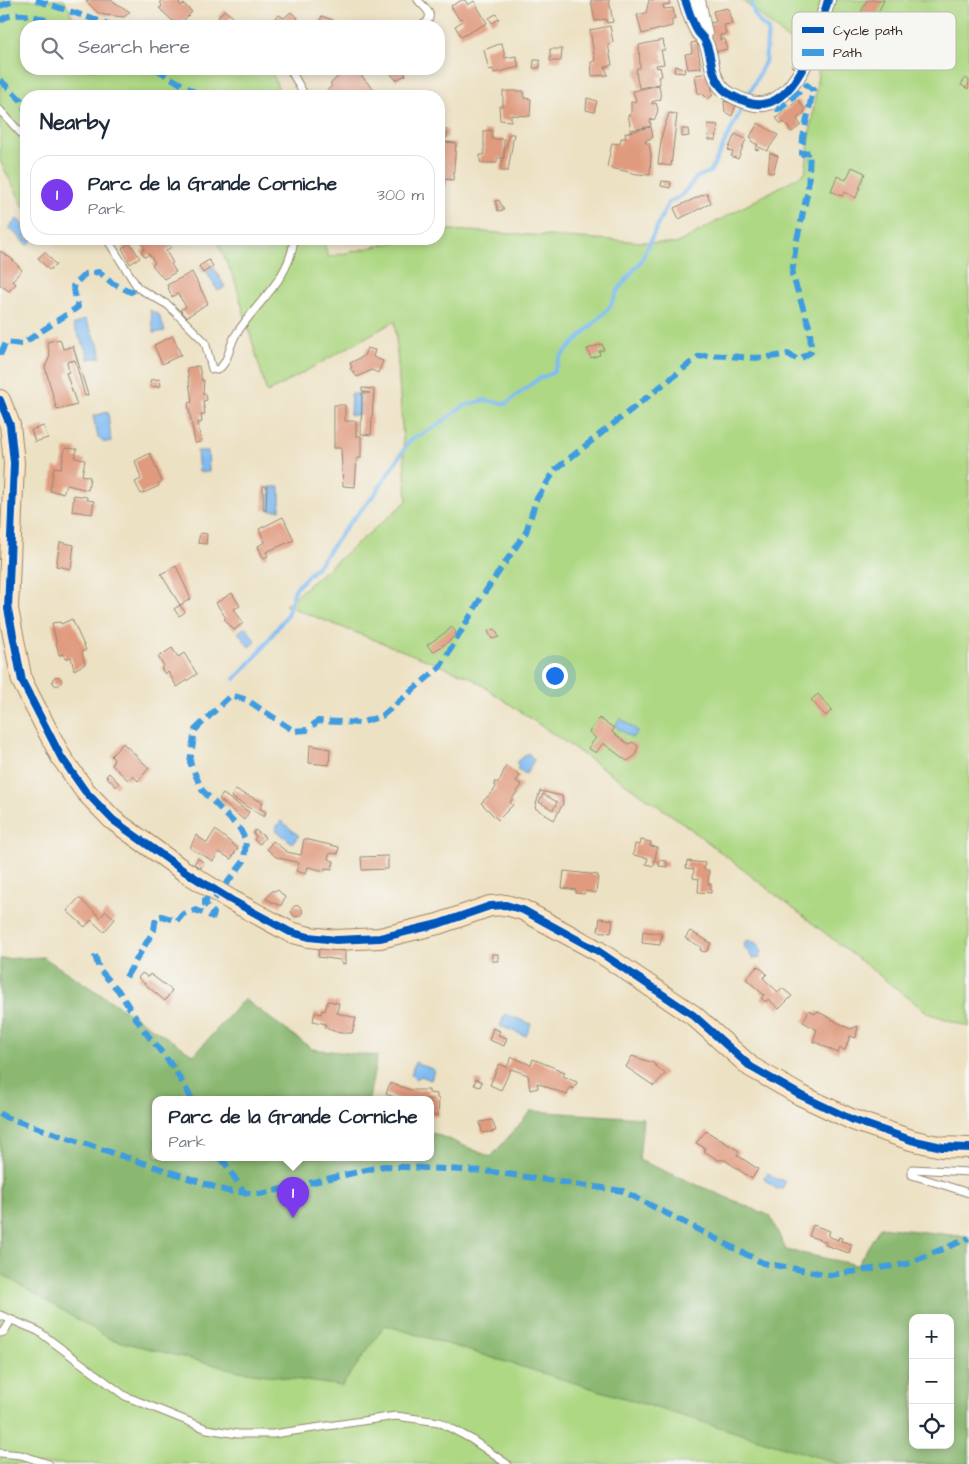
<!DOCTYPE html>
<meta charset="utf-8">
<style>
:root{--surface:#fff;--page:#f2f2f3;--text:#1f2937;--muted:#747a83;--line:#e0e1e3;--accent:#7c3aed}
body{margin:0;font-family:"Architects Daughter",sans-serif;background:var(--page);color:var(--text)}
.controls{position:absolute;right:15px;bottom:15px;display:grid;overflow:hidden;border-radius:10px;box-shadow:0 2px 8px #0003}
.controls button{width:45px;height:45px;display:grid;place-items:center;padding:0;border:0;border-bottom:1px solid var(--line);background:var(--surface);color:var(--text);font:25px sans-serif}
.you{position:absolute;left:554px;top:675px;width:18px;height:18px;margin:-12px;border:4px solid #fff;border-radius:50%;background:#1a73e8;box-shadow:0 0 0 8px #1a73e833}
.badge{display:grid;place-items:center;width:32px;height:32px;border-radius:50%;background:var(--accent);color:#fff;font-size:16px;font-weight:700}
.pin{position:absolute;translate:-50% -41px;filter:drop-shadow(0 1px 2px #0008)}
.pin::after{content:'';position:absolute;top:26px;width:18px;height:15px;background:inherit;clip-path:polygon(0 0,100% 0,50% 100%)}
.popup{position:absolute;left:152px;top:1096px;width:282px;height:65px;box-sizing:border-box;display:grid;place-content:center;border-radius:10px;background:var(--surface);filter:drop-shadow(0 1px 4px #0005);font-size:16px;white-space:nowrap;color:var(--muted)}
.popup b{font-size:19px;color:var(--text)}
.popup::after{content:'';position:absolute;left:50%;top:100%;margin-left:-10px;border:10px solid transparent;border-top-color:var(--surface)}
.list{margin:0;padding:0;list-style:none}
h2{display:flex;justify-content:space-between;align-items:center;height:65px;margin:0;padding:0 20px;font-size:21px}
h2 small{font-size:16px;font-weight:400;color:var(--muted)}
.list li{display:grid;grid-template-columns:32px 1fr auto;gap:15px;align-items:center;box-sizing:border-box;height:80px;margin:0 10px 10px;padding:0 10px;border:1px solid var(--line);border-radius:20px}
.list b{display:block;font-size:19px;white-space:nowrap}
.list p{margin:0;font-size:16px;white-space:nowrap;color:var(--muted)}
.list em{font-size:16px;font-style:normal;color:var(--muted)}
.icon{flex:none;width:28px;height:28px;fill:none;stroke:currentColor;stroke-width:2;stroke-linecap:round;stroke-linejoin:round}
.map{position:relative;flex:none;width:969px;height:1464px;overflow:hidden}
.search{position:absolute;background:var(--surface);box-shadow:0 2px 8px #0003;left:20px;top:20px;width:425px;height:55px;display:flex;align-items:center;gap:12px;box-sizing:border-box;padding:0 18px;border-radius:20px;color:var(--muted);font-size:19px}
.panel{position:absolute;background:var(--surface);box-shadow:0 2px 8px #0003;left:20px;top:90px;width:425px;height:155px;border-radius:20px}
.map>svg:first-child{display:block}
</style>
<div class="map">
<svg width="969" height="1464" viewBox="0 0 969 1464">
<rect width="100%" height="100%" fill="#f6f6f2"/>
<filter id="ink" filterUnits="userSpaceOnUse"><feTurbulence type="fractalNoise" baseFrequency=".02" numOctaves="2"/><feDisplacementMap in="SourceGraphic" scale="10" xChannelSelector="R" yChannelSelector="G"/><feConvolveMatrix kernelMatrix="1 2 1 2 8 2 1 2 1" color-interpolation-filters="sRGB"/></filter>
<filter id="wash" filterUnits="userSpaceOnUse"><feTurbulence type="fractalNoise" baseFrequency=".0096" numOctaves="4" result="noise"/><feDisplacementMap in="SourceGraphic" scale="20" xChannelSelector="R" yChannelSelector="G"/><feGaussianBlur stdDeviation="1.12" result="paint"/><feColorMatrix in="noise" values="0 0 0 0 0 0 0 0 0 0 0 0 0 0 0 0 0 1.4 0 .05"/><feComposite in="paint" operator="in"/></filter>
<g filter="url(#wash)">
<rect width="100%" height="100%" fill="#ede1c3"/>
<!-- green -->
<g fill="#aed883" stroke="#748150" fill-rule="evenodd">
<path d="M0,0H64L76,23L91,26H26V69H271L281,96H26V207H24L0,161Z"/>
<path d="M742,0H969V1027L928,1013L683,823L470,677L285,605L407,501L395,321L267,393L235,281L216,239H323L328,257L409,239H439V232L451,230L676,244L805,173L819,66Z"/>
<path d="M0,965L156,1099V1157L910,1303L969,1271V1464H0ZM913,1318H950V1445H913Z"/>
</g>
<!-- forest -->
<path fill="#8ab871" stroke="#627148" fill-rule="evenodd" d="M43,957L194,1055L244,999L312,1049L377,1056L369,1099H156V1157H430L431,1132L491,1157L531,1111L643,1118L639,1160L770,1216L786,1250L857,1265L880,1227L969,1237V1464H840L385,1325L342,1386L239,1371L110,1339L0,1273V959ZM913,1318H950V1445H913Z"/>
<!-- water -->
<g fill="#7fbbf2" stroke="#5d7288">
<path d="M17,219L26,227V239H34L28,245L9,228Z"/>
<path d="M213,266L225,287L218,291L206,271Z"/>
<path d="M150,310L159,315L165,331L154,333Z"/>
<path d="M85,319L100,348L101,357L88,359L87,352L73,325Z"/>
<path d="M351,394H360V415H350Z"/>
<path d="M108,412L111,442H103L98,437L93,416Z"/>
<path d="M197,451H208L209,472H199Z"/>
<path d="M270,487H280V510H269Z"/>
<path d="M246,627L256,642L249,647L238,632Z"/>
<path d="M620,718L638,731L632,738L615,726Z"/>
<path d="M528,753L534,760L526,774L517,769L519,766L516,763Z"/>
<path d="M281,821L299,836L292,843L275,829Z"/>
<path d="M746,940L757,943L762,951L760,957L753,959L744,946Z"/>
<path d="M505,1014L531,1024L526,1036L500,1026Z"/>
<path d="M415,1062L434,1070L431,1080L421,1076L416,1079L411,1075Z"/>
<path d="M768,1173L776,1179L783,1180L785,1183L782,1188L777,1189L766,1181L764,1177Z"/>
</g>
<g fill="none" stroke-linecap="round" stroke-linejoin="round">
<!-- stream -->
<path stroke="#7fbbf2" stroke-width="4" d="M235,679L258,654L287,615L295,589L320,563L347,526L375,494L410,440L435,427L464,406L484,400L506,404L538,379L553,373L560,357L610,307L618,290L641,261L668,203L681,196L697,177L710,172L765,62L768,30C757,21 752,14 752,0"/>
</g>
<g id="blocks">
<!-- building -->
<g fill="#e09a7e" fill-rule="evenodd">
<path d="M85,0H111L130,12L124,17L105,15L98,13Z"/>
<path d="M160,0H178L181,6L184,4L192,12L178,26L159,8L162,7Z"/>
<path d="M462,0H465L468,5L474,1L487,23L461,37L455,26L463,21L462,18L459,19L451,6Z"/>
<path d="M591,0H609L613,22L607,23L606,19L595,21Z"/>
<path d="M649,0H669L670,4L663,5L664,9L673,8L675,19H672V26L642,34L637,15L646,13Z"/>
<path d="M867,0H884L855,61L847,57L855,39L849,37Z"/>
<path d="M728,8L732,24L724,25L726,34L720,35V40L725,39L727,49L715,52L709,23L716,22L713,11Z"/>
<path d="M224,10L232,16L226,23L218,17Z"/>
<path d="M291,12L298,18L292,24L294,26H279L273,20L279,15L284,18Z"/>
<path d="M496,14L499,19L492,23L489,18Z"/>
<path d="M322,16L337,22L335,26L318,25Z"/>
<path d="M610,26L613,42L608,44L612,65L605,67L608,75L592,76L591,62L595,61L590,30Z"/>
<path d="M663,40L665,50H661L664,64L656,65L657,68L660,67L662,76L658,77L660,84L639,88L636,73L637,68H640L639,45Z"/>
<path d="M697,42L701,68L688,69L685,54L692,53L691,43Z"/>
<path d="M502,43L505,58L516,56L519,67L494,73L493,69L489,70L484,50Z"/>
<path d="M550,49H562L561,61H550Z"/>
<path d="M821,49L828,50L826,57L819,55Z"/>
<path d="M798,55L802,56L795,68L791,66Z"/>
<path d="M534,60H540V68H533Z"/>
<path d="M675,66L685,68L684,73L674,72Z"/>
<path d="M346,69H355L376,92L371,96H336L334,94L331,96L326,91L332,86L330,84Z"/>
<path d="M387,69H407L408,71L404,73L406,75L396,80Z"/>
<path d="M709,73L713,95L708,99L702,93L698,94L695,75Z"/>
<path d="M965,78L969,80L968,89L961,85Z"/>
<path d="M659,85L661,99L652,102V104L656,103L658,110L655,119L650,120L651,126L631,130L628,115H631V102L636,101L633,91Z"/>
<path d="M503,91H524V98L531,99L530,116L511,115V121L500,120L499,106H503Z"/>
<path d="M587,98L597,101L594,112L586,110Z"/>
<path d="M798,100L805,109L804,113L797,119L801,125L792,132L784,122L781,124L776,118Z"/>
<path d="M724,101L736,105L732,116L725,112Z"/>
<path d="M669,113L677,114L671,166L658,164L662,134Z"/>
<path d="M758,123L778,135L767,151L759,147L758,150L755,149L758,145L751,141L752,138L750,137Z"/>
<path d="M708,124L718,125L716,140H709Z"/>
<path d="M651,127L653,137L645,141L646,143H649L651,154L650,175L637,174L607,167L612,143L620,144L621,138H626L625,133Z"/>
<path d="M682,129H688L689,136L682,137Z"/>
<path d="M439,130H448L447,138H439Z"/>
<path d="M492,130V139H504V158H497V163H483L480,162V155H484V131Z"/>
<path d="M509,134H514L508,171H500Z"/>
<path d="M735,134L746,139L738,159L731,156L733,152L728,150Z"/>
<path d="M439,142L456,143L453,180L445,179L443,204H441V197H439Z"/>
<path d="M770,153L778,156L773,173L768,172Z"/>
<path d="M852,167L865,173L856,198L845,192L842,196L831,191L837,176L846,180Z"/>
<path d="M662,181L671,182L670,188L661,186Z"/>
<path d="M707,193L711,203L679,219L674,208Z"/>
<path d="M499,200L504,210L498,211L495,201Z"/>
<path d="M148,239H154L156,241L165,239L171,247L166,251L173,263L171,264L176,272L164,279L152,265L155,263L149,254L145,257L141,251L145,249L141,243Z"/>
<path d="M130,243L140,258L130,264L122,248Z"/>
<path d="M0,251L12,259L22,270L12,281L16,284L9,291L0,285Z"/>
<path d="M45,252L56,265L49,270L38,258Z"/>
<path d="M209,260L213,266L203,273L199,266Z"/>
<path d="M192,272L208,303L187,317L180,310L186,307L178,294L172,297L167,285Z"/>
<path d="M173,336L181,355L162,364L154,345Z"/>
<path d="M60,339L63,349L73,346L88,395L85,396L75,360L67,362L69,372L66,373L77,405L57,410L45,367L50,356L47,342Z"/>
<path d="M602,344L604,350L599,351L600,355L591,358L587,349Z"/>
<path d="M367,348L375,350L373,357L383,361L378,373L372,370L357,377L350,368L352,367L350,363L364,356Z"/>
<path d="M199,366L202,381L204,380L203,394H206L207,400L203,401L205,414L201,415L202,422L198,423L201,442L195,443L188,403L192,402L187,368Z"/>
<path d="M160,379L161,386L151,387L150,380Z"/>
<path d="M362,388L374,389L371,435L361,434L362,393H370L362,391Z"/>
<path d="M334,405H345V421H356V436H361V458H357L355,487L343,486L341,448H334Z"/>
<path d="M44,426L48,438L35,442L31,430Z"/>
<path d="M65,448L77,449L75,458L85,460L82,475L90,477L88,490L67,485L63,493L50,491L54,467L61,468Z"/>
<path d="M150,453L162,482L158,484L159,486L141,494L135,482L141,479L135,461Z"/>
<path d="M263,486H267L266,510H263Z"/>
<path d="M74,495L87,497V500L94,501L92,514L72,511Z"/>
<path d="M283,517L294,540L266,552L268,556L263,558L258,546L265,542L259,529Z"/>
<path d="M200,533L207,534L206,544L198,543Z"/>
<path d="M60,542L74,545L71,569L56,566Z"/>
<path d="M176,566L191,599L180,605L185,612L179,616L174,609L180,605L161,574Z"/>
<path d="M232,593L240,606L234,609L243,623L234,630L224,619L226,618L216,603Z"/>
<path d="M72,619L86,650L82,652L85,664L74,670L71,657L65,659L64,654L59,655L52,623L60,622L61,624Z"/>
<path d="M451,626L456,632L452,639L433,652L427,645L449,630Z"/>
<path d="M495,629L499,637L492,639L488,631Z"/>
<path d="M172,648L178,657L184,653L197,674L177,687L168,672L165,674L161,668L164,666L158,657Z"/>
<circle cx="57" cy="681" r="4.5"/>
<path d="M818,694L832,710L826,716L811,700Z"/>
<path d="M599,718L614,728L612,732L628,744L633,742L638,746L635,756L627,761L603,743L596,753L588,748L596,738L589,732Z"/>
<path d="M123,743L149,768L138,781L133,776L128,780L112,765L114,759L111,756Z"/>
<path d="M310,745L330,749L329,765L309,763Z"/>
<path d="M506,766L520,776L516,781L522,785L510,802L513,805L498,820L481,803L496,788L494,782H499Z"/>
<path d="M109,773L119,783L116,787L106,776Z"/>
<path d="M235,790L263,802L260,809L266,812L264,817L231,797Z"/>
<path d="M540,791L562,796L563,804L554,820L535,808ZM543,794L557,802L553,810L539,802Z"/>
<path d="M223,794L249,812L244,820L219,799Z"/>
<path d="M215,830L238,848L231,859L219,852L213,861L190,848L196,835L207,843Z"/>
<path d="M255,830L265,837L260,844L254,840L256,836L253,834Z"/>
<path d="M304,839L339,847L338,854L331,853L329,855L328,859L334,861L332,869L325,868V871L308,867L306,874L296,871L299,863L276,857L267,849L273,841L287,852L301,855Z"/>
<path d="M641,840L651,842L650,846L657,847L654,866L646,864L648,858L633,855L635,844L640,845Z"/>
<path d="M388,856V869L362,870L361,857Z"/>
<path d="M198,858L204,863L201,868L194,864Z"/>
<path d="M659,860L667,861V867L659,866Z"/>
<path d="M687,861L705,863L704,870H709L708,884H711V893L698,892L699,879L693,878L694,869L686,868Z"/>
<path d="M564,871L598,875L596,893L585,891L584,894L576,893V890L562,888Z"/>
<path d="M278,890L285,897L281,906L266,899L272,891Z"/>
<path d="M79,898L100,917L106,911L115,919L104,932L91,920L85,927L67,911Z"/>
<circle cx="297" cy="911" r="5.5"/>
<path d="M600,918L613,920L611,933L598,931Z"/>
<path d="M643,931L662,934L660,945L642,943Z"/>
<path d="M690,931L711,943L707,951L704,952L700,950L701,947L685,938Z"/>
<path d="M319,949L345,951V964L341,963V960L318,957Z"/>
<rect x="492" y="954" width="6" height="7"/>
<path d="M758,966L767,974L763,978L778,992L782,988L792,996L779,1009L768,999L766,1002L761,998L764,995L746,979Z"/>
<path d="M142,973L148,977L150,974L172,990L165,1001L138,978Z"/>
<path d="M328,1001L339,1003L337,1013L356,1018L352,1033H340L325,1028L326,1024L313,1021L315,1012L321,1014L322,1010L325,1011Z"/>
<path d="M809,1010L815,1014L817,1011L850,1029L858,1026L856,1038L850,1036L845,1050L840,1048L838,1053L813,1041L817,1030L803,1022Z"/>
<path d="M493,1028L500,1031L498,1035L507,1038L504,1046L489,1040Z"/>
<path d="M632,1056L653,1063L665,1074L654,1086L626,1067Z"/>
<path d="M512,1057L531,1065L533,1059L565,1072L563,1076L577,1082L574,1089L570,1087L567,1095L537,1083L538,1088L530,1090L528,1075L511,1069L501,1090L490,1085L499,1064L507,1067Z"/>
<path d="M476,1079L482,1082L480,1087L474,1085Z"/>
<path d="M390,1083L411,1090H429V1093L437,1094V1098L439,1099L438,1116L431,1115L430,1099H399L386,1094Z"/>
<path d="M492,1120L496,1131L482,1133L480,1122Z"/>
<path d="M706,1131L739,1151L737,1155L758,1169L752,1179L725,1160H718L704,1151L705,1148L696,1143Z"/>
<path d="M813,1225L830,1231L828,1236L838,1240L839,1237L842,1238L841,1241L852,1244L849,1253L825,1245L826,1242L809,1236Z"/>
</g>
</g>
</g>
<g filter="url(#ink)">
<use href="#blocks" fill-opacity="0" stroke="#948670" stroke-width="1"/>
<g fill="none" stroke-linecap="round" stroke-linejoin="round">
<defs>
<g id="lane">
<path d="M418,0C424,8 435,13 426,23L419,26"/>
<path d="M290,69L305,96"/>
<path d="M0,110L26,139"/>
<path d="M107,239L138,288L168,305L205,342L212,369L217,370C228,364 229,347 235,336C255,303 290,280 294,239"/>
<path d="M969,1172L912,1169V1175L969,1193"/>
<path d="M0,1315L38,1331L125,1396L207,1429L238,1434H273L396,1416L439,1422L471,1439L507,1464"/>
<path d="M0,1333L4,1332L11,1320"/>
<path d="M0,1453L21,1455L49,1464"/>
</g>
<g id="street">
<path d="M685,0C689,10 692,23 698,32C700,35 703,37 705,41C712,54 710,71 719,84C725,94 737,98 747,102C795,119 819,32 828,0"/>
<path d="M698,0L705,34"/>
</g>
<path id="secondary" d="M0,400L10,425L14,463L8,609L22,681L61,757L85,791L113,820L184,871L231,900L290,932L309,937L336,940L380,938L438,924L490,906L506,905L523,910L598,951L693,1015L751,1067L800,1095L853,1120L911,1140L942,1147L969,1148"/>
</defs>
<!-- lane casing -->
<use href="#lane" stroke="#948670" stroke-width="9"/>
<!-- street casing -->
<use href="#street" stroke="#948670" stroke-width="16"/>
<!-- secondary casing -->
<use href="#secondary" stroke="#948670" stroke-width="22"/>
<!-- lane -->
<use href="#lane" stroke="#fff" stroke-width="7"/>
<!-- street -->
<use href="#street" stroke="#fff" stroke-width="14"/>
<!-- secondary -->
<use href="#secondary" stroke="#fce6c4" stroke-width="20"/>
<!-- quiet -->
<g stroke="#3f9ce0" stroke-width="6" stroke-dasharray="12 6" stroke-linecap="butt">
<path d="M36,0L114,26"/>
<path d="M0,6L17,0"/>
<path d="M0,21C14,8 44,18 59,26"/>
<path d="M156,69L201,96"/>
<path d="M0,80L20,99L26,111"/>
<path d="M0,355L6,342L22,344L78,307L73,286L85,274L99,272L112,283L131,292L138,288"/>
<path d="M95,955L99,969L118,990L143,1029L173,1067L192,1099"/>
<path d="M126,977L154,930L156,917L162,916L177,921L183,914L195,910L213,917L214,913L205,904V900H214L244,861L246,841L240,829L202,790L190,762L195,730L231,695L247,700L294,731L307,730L318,721L360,723L382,716L440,667L481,598L526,532L536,500L556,469L698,357C714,354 725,356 741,357C757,359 773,357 788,354L798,360L811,352L810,329L792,274L796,244L808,190L810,152L802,154L803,138L813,90L807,85L781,108L777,109L770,103"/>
<path d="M0,1113L5,1117L227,1191L260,1194L384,1166L486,1171L623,1191L763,1263L830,1275L907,1264L969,1238"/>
<path d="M221,1157L244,1192"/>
</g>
<defs>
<g id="cycleway">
<path d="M685,0C689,10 692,23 698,32C700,35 703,37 705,41C712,54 710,71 719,84C725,94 737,98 747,102C795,119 819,32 828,0"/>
<path d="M0,400L10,425L14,463L8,609L22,681L61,757L85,791L113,820L184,871L231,900L290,932L309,937L336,940L380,938L438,924L490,906L506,905L523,910L598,951L693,1015L751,1067L800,1095L853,1120L911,1140L942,1147L969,1148"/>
</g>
</defs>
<!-- cycleway casing -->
<use href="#cycleway" stroke="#f6f6f2" stroke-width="11"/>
<!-- cycleway -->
<use href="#cycleway" stroke="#0057b8" stroke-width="8"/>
</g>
</g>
<!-- legend -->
<rect x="792" y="12" width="164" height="58" rx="8" fill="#f6f6f2" stroke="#beb9b2" stroke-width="1"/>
<rect x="802" y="27" width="22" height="6" fill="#0057b8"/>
<rect x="802" y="49" width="22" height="7" fill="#3f9ce0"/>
<g font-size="14" fill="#3b2a1e">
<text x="833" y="35">Cycle path</text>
<text x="833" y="57">Path</text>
</g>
</svg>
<div class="controls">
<button>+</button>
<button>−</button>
<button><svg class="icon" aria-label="locate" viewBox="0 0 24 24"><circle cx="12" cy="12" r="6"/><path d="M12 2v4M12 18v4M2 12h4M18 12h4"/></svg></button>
</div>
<div class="you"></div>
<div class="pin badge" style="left:293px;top:1218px">1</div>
<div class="popup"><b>Parc de la Grande Corniche</b>Park</div>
<div class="search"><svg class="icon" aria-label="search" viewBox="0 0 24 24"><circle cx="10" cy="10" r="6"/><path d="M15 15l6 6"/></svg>Search here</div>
<section class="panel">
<h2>Nearby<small></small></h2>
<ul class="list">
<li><span class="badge">1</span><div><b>Parc de la Grande Corniche</b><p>Park</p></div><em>300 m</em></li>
</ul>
</section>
</div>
